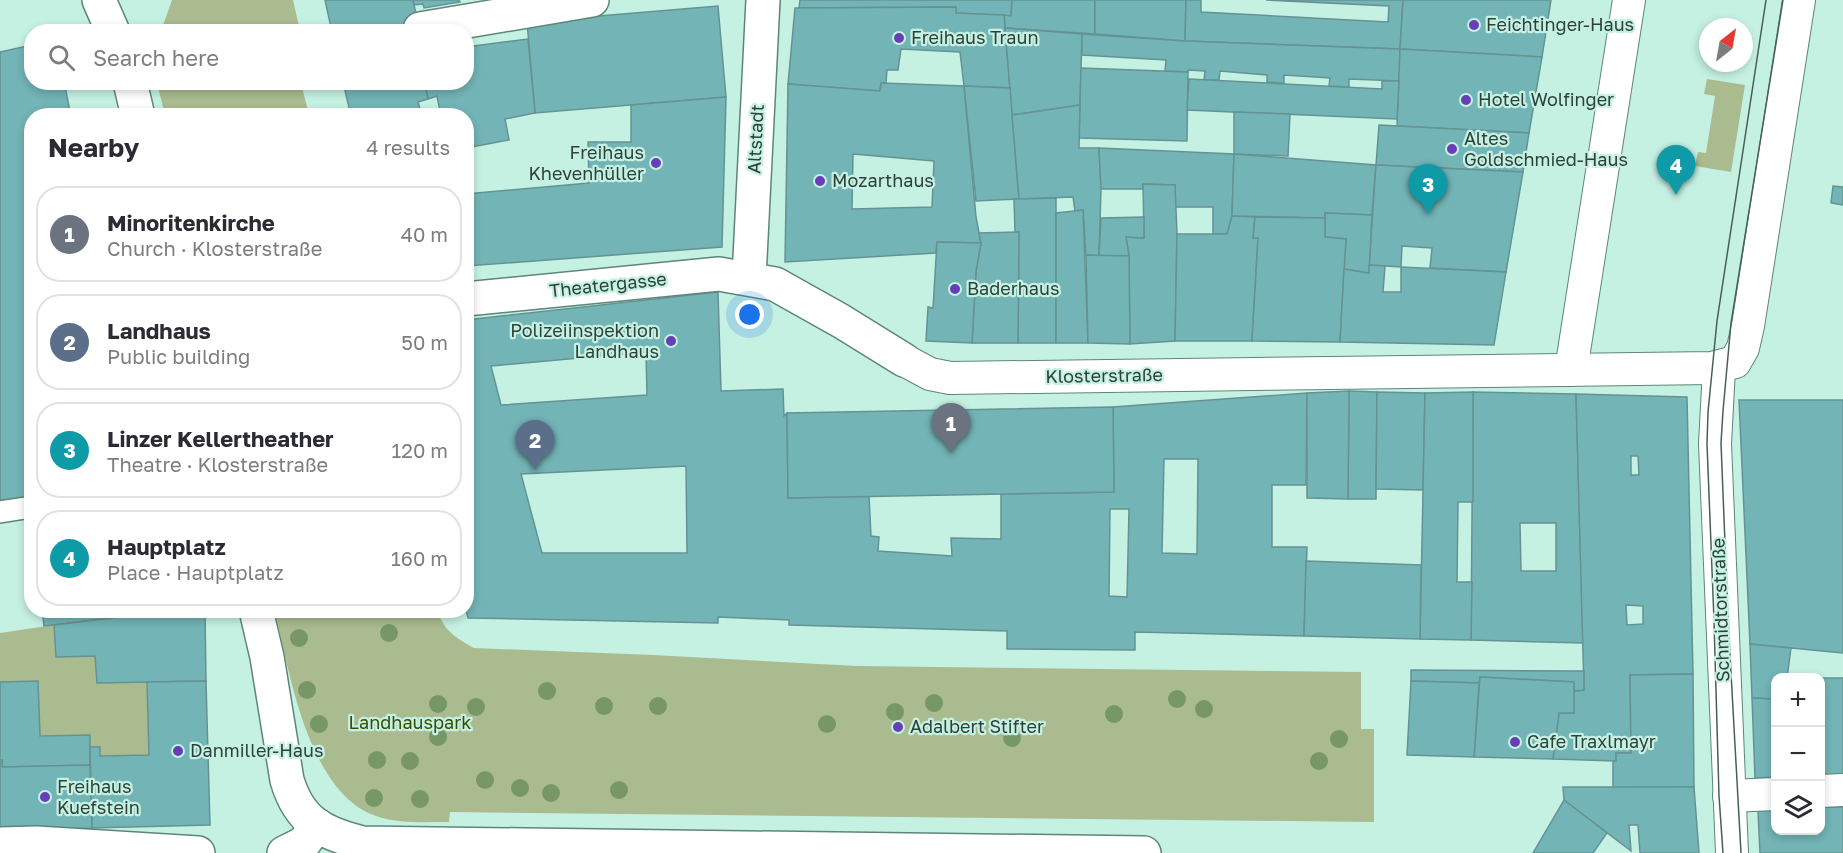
<!DOCTYPE html>
<meta charset="utf-8">
<style>
:root{--surface:#fff;--page:#f7f7f7;--text:#2b2b33;--muted:#7c7c81;--line:#e1e1e2;--accent:#d93025}
body{margin:0;font-family:"Golos Text",sans-serif;background:var(--page);color:var(--text)}
.controls{position:absolute;right:18px;bottom:18px;display:grid;overflow:hidden;border-radius:12px;box-shadow:0 3px 9px #0003}
.controls button{width:54px;height:54px;display:grid;place-items:center;padding:0;border:0;border-bottom:2px solid var(--line);background:var(--surface);color:var(--text);font:30px sans-serif}
.compass{position:absolute;left:1699px;top:18px;width:54px;height:54px;border-radius:50%;background:var(--surface);box-shadow:0 3px 9px #0003;rotate:31deg}
.you{position:absolute;left:750px;top:315px;width:21px;height:21px;margin:-15px;border:4px solid #fff;border-radius:50%;background:#1a73e8;box-shadow:0 0 0 9px #1a73e833}
.badge{display:grid;place-items:center;width:39px;height:39px;border-radius:50%;background:var(--accent);color:#fff;font-size:20px;font-weight:700}
.pin{position:absolute;translate:-50% -50px;filter:drop-shadow(0 2px 3px #0008)}
.pin::after{content:'';position:absolute;top:32px;width:21px;height:18px;background:inherit;clip-path:polygon(0 0,100% 0,50% 100%)}
.list{margin:0;padding:0;list-style:none}
h2{display:flex;justify-content:space-between;align-items:center;height:78px;margin:0;padding:0 24px;font-size:26px}
h2 small{font-size:20px;font-weight:400;color:var(--muted)}
.list li{display:grid;grid-template-columns:39px 1fr auto;gap:18px;align-items:center;box-sizing:border-box;height:96px;margin:0 12px 12px;padding:0 12px;border:2px solid var(--line);border-radius:24px}
.list b{display:block;font-size:22px;white-space:nowrap}
.list p{margin:0;font-size:20px;white-space:nowrap;color:var(--muted)}
.list em{font-size:20px;font-style:normal;color:var(--muted)}
.icon{flex:none;width:33px;height:33px;fill:none;stroke:currentColor;stroke-width:2;stroke-linecap:round;stroke-linejoin:round}
.map{position:relative;flex:none;width:1843px;height:853px;overflow:hidden}
.search{position:absolute;background:var(--surface);box-shadow:0 3px 9px #0003;left:24px;top:24px;width:450px;height:66px;display:flex;align-items:center;gap:15px;box-sizing:border-box;padding:0 21px;border-radius:24px;color:var(--muted);font-size:22px}
.panel{position:absolute;background:var(--surface);box-shadow:0 3px 9px #0003;left:24px;top:108px;width:450px;height:510px;border-radius:24px}
.map>svg:first-child{display:block}
</style>
<div class="map">
<svg width="1843" height="853" viewBox="0 0 1843 853">
<rect width="100%" height="100%" fill="#c5f1e3"/>
<!-- green -->
<g fill="#aabb8f">
<path d="M172,0H293L300,31H161Z"/>
<path d="M1707,79L1745,85L1731,172L1695,166L1698,152L1706,153L1715,96L1704,94Z"/>
<path d="M157,83H301L309,115H165Z"/>
<path d="M275,611H438C443,630 457,639 474,648L653,655L857,666L1361,672V729H1374V822L450,812L449,822C425,822 398,824 376,816C308,793 289,671 275,611Z"/>
<path d="M54,625L56,656H95L97,683L147,682L149,755L100,756V747H90L40,736L38,682H0V633Z"/>
</g>
<!-- building -->
<g fill="#73b4b6" stroke="#659394" stroke-width="1.5" fill-rule="evenodd">
<path d="M325,0H413L420,32H332Z"/>
<path d="M413,0H459L460,2L424,8L423,4L414,5Z"/>
<path d="M800,0H1012L1011,16L956,13V7L799,8Z"/>
<path d="M1012,0H1095V34L1005,28L1004,15L1011,16Z"/>
<path d="M1095,0H1186L1185,41L1095,34Z"/>
<path d="M1186,0H1201V12L1388,22L1389,6L1266,0H1403L1400,49L1185,41Z"/>
<path d="M1403,0H1551L1542,57L1400,49Z"/>
<path d="M718,6L726,97L535,113L527,22Z"/>
<path d="M956,7V13L1004,15L1010,88L964,86L960,52L901,49L898,70H887L886,83H881L880,91L788,84L795,8Z"/>
<path d="M1005,28L1082,34L1080,105L1012,115Z"/>
<path d="M1082,34L1185,41L1400,49L1399,81L1349,79V87L1329,86L1330,78L1284,75V83L1267,82V75L1220,71L1219,80H1204L1205,71L1188,70V72L1165,71L1166,60L1082,55Z"/>
<path d="M528,39L535,113L505,119L509,140L466,148V116H441L437,96L428,99L424,82H466V47Z"/>
<path d="M32,45V82H64L71,116H32V497L0,503V52Z"/>
<path d="M1400,49L1542,57L1529,133L1397,126Z"/>
<path d="M1081,68L1188,72L1187,141L1079,138Z"/>
<path d="M1189,79L1382,89V81H1399L1397,119L1187,110Z"/>
<path d="M343,82H424L428,99L418,102L422,116H351Z"/>
<path d="M881,83L964,86L976,217L981,243L937,242L936,253L785,262L788,84L880,91ZM853,154L934,161L932,207L852,209Z"/>
<path d="M964,86L1010,88L1019,199L976,201Z"/>
<path d="M726,97L722,247L466,266V194L589,183L588,142H631V105Z"/>
<path d="M1080,105L1079,148H1099L1101,189L1099,256L1086,255L1083,210L1075,211L1073,197L1019,199L1012,115Z"/>
<path d="M1234,112L1290,114L1288,156L1234,154Z"/>
<path d="M1379,125L1529,133L1523,172L1376,165Z"/>
<path d="M1099,148L1234,154L1232,216L1227,234H1213V207H1175V185L1143,184V189H1101Z"/>
<path d="M1234,154L1376,165L1372,215L1325,213V218L1232,216Z"/>
<path d="M1376,165L1523,172L1506,272L1430,268L1432,248L1402,246L1401,267L1369,265Z"/>
<path d="M1143,184L1175,185L1177,234L1175,341L1130,344L1129,256L1126,237L1144,238Z"/>
<path d="M1833,186L1843,187V205L1831,203Z"/>
<path d="M1056,198V343H1018L1019,232H1015L1014,199Z"/>
<path d="M1083,210L1088,343H1056V213Z"/>
<path d="M1325,213L1372,215L1369,273L1344,269L1346,239L1325,237Z"/>
<path d="M1232,216L1255,217L1253,238H1258L1252,341H1175L1177,234H1227Z"/>
<path d="M1144,217V238L1126,237L1129,256H1099L1101,218Z"/>
<path d="M1255,217L1325,218V237L1346,239L1340,342L1252,341L1258,238H1253Z"/>
<path d="M1019,232L1018,343H972L976,271L981,243L979,233Z"/>
<path d="M937,242L981,243L976,271L972,343L926,341L928,307L933,308Z"/>
<path d="M1086,255L1129,256L1130,344L1088,343Z"/>
<path d="M1369,265L1385,266L1383,292H1401V267L1506,272L1494,345L1340,342L1344,269L1369,273Z"/>
<path d="M718,292L721,391L783,389L784,416L787,413L788,498L869,496L871,536L879,537L878,551L952,556L951,538L1001,539V494L1114,492L1113,407L1307,393L1306,485H1272V547H1307L1304,636L1135,632V650L1007,649V631L789,625V620L718,617V623L468,618L466,610V320ZM646,352L647,395L501,405L491,366ZM1164,459H1198L1197,554L1162,553ZM686,466L687,553H542L521,474ZM1110,509H1129L1127,597L1109,596Z"/>
<path d="M1349,391L1377,392L1376,499H1348Z"/>
<path d="M1349,391L1348,499L1307,498V393Z"/>
<path d="M1377,392L1425,393L1423,490L1376,489Z"/>
<path d="M1473,392L1576,394L1583,643L1471,640ZM1520,523H1556V571H1521Z"/>
<path d="M1473,392V502H1458L1457,582H1472L1471,640L1420,639L1425,393Z"/>
<path d="M1576,394L1687,397L1693,674L1630,675L1631,753H1616V761L1553,759L1559,713H1574V691L1584,690ZM1631,456H1638L1639,475H1631ZM1626,605L1643,606V624L1627,625Z"/>
<path d="M1739,400H1843V653L1750,644Z"/>
<path d="M1113,407L1114,492L788,498L787,413Z"/>
<path d="M1306,561L1421,565L1420,639L1304,636Z"/>
<path d="M42,610H171L172,611L44,626Z"/>
<path d="M205,610L206,681L97,683L95,656L56,657L54,625L177,610Z"/>
<path d="M1750,644L1791,648L1787,678H1776V699L1752,698Z"/>
<path d="M1411,670L1584,671V690L1574,691V682L1480,677L1479,683L1411,681Z"/>
<path d="M1693,674L1694,787L1613,788V761H1616V753H1631L1630,675Z"/>
<path d="M1480,677L1574,682V713H1559L1553,759L1474,757Z"/>
<path d="M1820,678H1843V775L1820,776Z"/>
<path d="M38,681L40,736L90,735V765L2,767V760H0V682Z"/>
<path d="M206,681L210,825L92,828L90,747H100V756L149,755L147,682Z"/>
<path d="M1411,681L1479,683L1474,757L1407,755Z"/>
<path d="M1752,698L1776,699V777L1755,778Z"/>
<path d="M0,760H2V767L90,765L92,828L0,831Z"/>
<path d="M1563,787H1694L1699,853H1640L1638,825H1629L1631,851L1564,800Z"/>
<path d="M1564,800L1607,833L1593,853H1533Z"/>
<path d="M1820,807H1843V853H1760L1758,811L1776,810V830H1820Z"/>
</g>
<g fill="none" stroke-linecap="round" stroke-linejoin="round">
<defs>
<path id="service" d="M0,512L32,507"/>
<g id="pedestrian">
<path d="M904,360L930,374L950,378L1712,368L1735,362L1743,348L1748,326L1799,0"/>
<path d="M1719,368L1715,444L1732,853"/>
<path d="M1571,370L1629,0"/>
<path d="M1820,791L1843,790"/>
<path d="M1729,796L1776,794"/>
</g>
<g id="minor">
<path d="M420,29L592,0"/>
<path d="M749,278L763,0"/>
<path d="M466,299L719,274L775,284L841,321L904,360"/>
<path d="M0,844L36,843L198,853"/>
<path d="M284,853L304,843L317,825"/>
</g>
<g id="tertiary">
<path d="M99,0L113,32"/>
<path d="M130,82L138,116"/>
<path d="M256,610L267,657L287,780C299,821 322,833 362,843L1144,853"/>
</g>
</defs>
<!-- service casing -->
<use href="#service" stroke="#5d8679" stroke-width="24"/>
<!-- pedestrian casing -->
<use href="#pedestrian" stroke="#5d8679" stroke-width="34"/>
<!-- minor casing -->
<use href="#minor" stroke="#5d8679" stroke-width="36"/>
<!-- tertiary casing -->
<use href="#tertiary" stroke="#5d8679" stroke-width="36"/>
<!-- service -->
<use href="#service" stroke="#fff" stroke-width="21"/>
<!-- pedestrian -->
<use href="#pedestrian" stroke="#fff" stroke-width="32"/>
<!-- minor -->
<use href="#minor" stroke="#fff" stroke-width="33"/>
<!-- tertiary -->
<use href="#tertiary" stroke="#fff" stroke-width="33"/>
<!-- tram -->
<g stroke="#485f58" stroke-width="1.5">
<path d="M1723,853L1719,796L1714,620L1707,444L1708,412L1717,321L1766,0"/>
<path d="M1741,853L1728,619L1721,443L1723,411L1731,323L1783,0"/>
</g>
</g>
<!-- trees -->
<g fill="#789767">
<circle cx="389" cy="633" r="9"/>
<circle cx="299" cy="638" r="9"/>
<circle cx="307" cy="690" r="9"/>
<circle cx="547" cy="691" r="9"/>
<circle cx="1177" cy="699" r="9"/>
<circle cx="934" cy="703" r="9"/>
<circle cx="438" cy="704" r="9"/>
<circle cx="604" cy="706" r="9"/>
<circle cx="658" cy="706" r="9"/>
<circle cx="476" cy="707" r="9"/>
<circle cx="1204" cy="709" r="9"/>
<circle cx="895" cy="712" r="9"/>
<circle cx="1114" cy="714" r="9"/>
<circle cx="319" cy="724" r="9"/>
<circle cx="827" cy="724" r="9"/>
<circle cx="438" cy="737" r="9"/>
<circle cx="1012" cy="738" r="9"/>
<circle cx="1339" cy="739" r="9"/>
<circle cx="377" cy="760" r="9"/>
<circle cx="410" cy="761" r="9"/>
<circle cx="1319" cy="761" r="9"/>
<circle cx="485" cy="780" r="9"/>
<circle cx="520" cy="788" r="9"/>
<circle cx="619" cy="790" r="9"/>
<circle cx="551" cy="793" r="9"/>
<circle cx="374" cy="798" r="9"/>
<circle cx="420" cy="799" r="9"/>
</g>
<!-- markers -->
<g fill="#673eb6" stroke="#c5f1e3" stroke-width="2">
<circle cx="1474" cy="25" r="6"/>
<circle cx="899" cy="38" r="6"/>
<circle cx="1466" cy="100" r="6"/>
<circle cx="1452" cy="149" r="6"/>
<circle cx="656" cy="163" r="6"/>
<circle cx="820" cy="181" r="6"/>
<circle cx="955" cy="289" r="6"/>
<circle cx="671" cy="341" r="6"/>
<circle cx="898" cy="727" r="6"/>
<circle cx="1515" cy="742" r="6"/>
<circle cx="178" cy="751" r="6"/>
<circle cx="45" cy="797" r="6"/>
</g>
<g text-anchor="middle" stroke-width="4.5" stroke-linejoin="round" paint-order="stroke">
<!-- poi labels -->
<g font-size="18" fill="#2e403a" stroke="#c5f1e3" text-anchor="start">
<text x="1486" y="31">Feichtinger-Haus</text>
<text x="911" y="44">Freihaus Traun</text>
<text x="1478" y="106">Hotel Wolfinger</text>
<text x="1464" y="145">Altes<tspan x="1464" dy="21">Goldschmied-Haus</tspan></text>
<text x="644" y="159" text-anchor="end">Freihaus<tspan x="644" dy="21">Khevenhüller</tspan></text>
<text x="832" y="187">Mozarthaus</text>
<text x="967" y="295">Baderhaus</text>
<text x="659" y="337" text-anchor="end">Polizeiinspektion<tspan x="659" dy="21">Landhaus</tspan></text>
<text x="910" y="733">Adalbert Stifter</text>
<text x="1527" y="748">Cafe Traxlmayr</text>
<text x="190" y="757">Danmiller-Haus</text>
<text x="57" y="793">Freihaus<tspan x="57" dy="21">Kuefstein</tspan></text>
</g>
<!-- street labels -->
<g font-size="18" fill="#2e403a" stroke="#c5f1e3">
<text transform="translate(756 139) rotate(-87)" y="6">Altstadt</text>
<text transform="translate(608 285) rotate(-6)" y="6">Theatergasse</text>
<text transform="translate(1104 376) rotate(-1)" y="6">Klosterstraße</text>
<text transform="translate(1721 610) rotate(-92)" y="6">Schmidtorstraße</text>
</g>
<!-- park labels -->
<g font-size="18" fill="#394d01" stroke="#c5f1e3">
<text x="410" y="729">Landhauspark</text>
</g>
</g>
</svg>
<div class="controls">
<button>+</button>
<button>−</button>
<button><svg class="icon" aria-label="layers" viewBox="0 0 24 24"><path d="M12 4l9 5-9 5-9-5zM3 14l9 5 9-5"/></svg></button>
</div>
<svg class="compass" viewBox="-18 -18 36 36"><path d="M0-13l5 13h-10z" fill="#e53935"/><path d="M0 13l5-13h-10z" fill="#7c7c81"/></svg>
<div class="you"></div>
<div class="pin badge" style="left:951px;top:453px;background:#6b7280">1</div>
<div class="pin badge" style="left:535px;top:470px;background:#5c6f8a">2</div>
<div class="pin badge" style="left:1428px;top:214px;background:#0f9aa8">3</div>
<div class="pin badge" style="left:1676px;top:195px;background:#0f9aa8">4</div>
<div class="search"><svg class="icon" aria-label="search" viewBox="0 0 24 24"><circle cx="10" cy="10" r="6"/><path d="M15 15l6 6"/></svg>Search here</div>
<section class="panel">
<h2>Nearby<small>4 results</small></h2>
<ul class="list">
<li><span class="badge" style="background:#6b7280">1</span><div><b>Minoritenkirche</b><p>Church · Klosterstraße</p></div><em>40 m</em></li>
<li><span class="badge" style="background:#5c6f8a">2</span><div><b>Landhaus</b><p>Public building</p></div><em>50 m</em></li>
<li><span class="badge" style="background:#0f9aa8">3</span><div><b>Linzer Kellertheather</b><p>Theatre · Klosterstraße</p></div><em>120 m</em></li>
<li><span class="badge" style="background:#0f9aa8">4</span><div><b>Hauptplatz</b><p>Place · Hauptplatz</p></div><em>160 m</em></li>
</ul>
</section>
</div>
